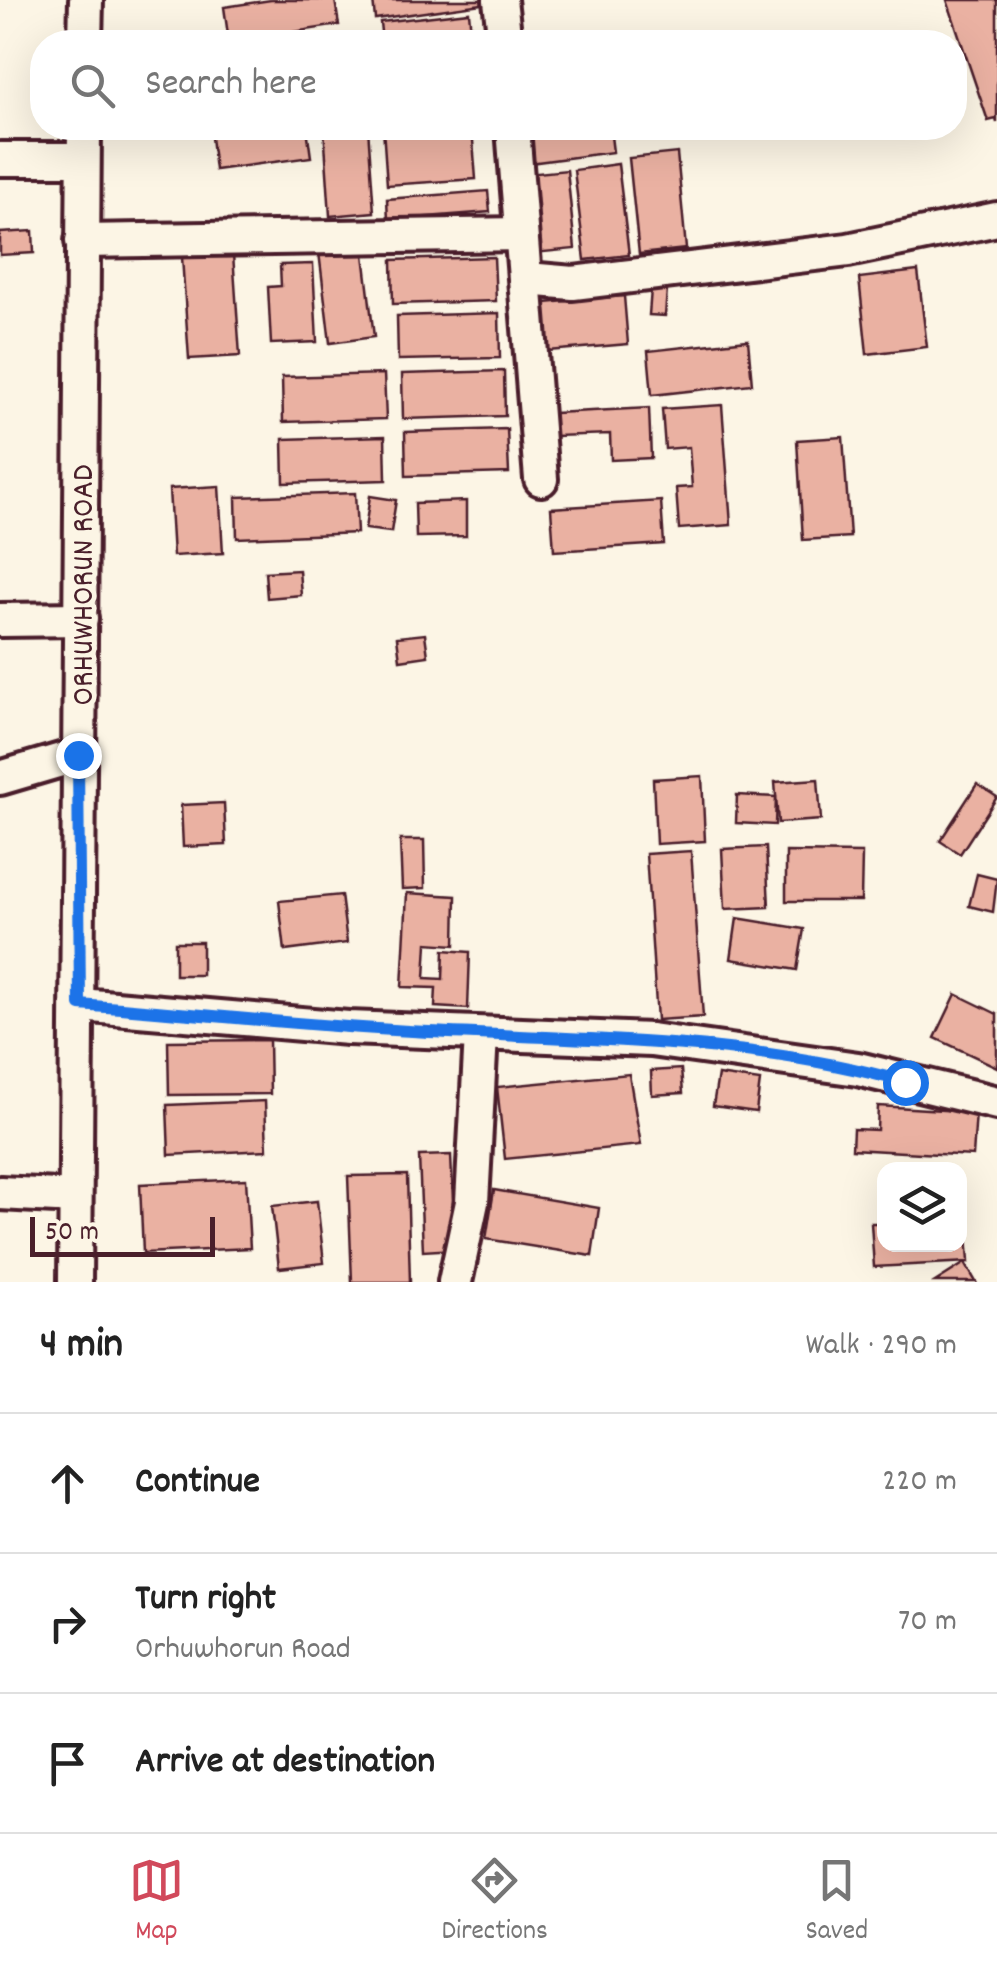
<!DOCTYPE html>
<meta charset="utf-8">
<style>
:root{--surface:#fff;--page:#f6f6f6;--text:#222;--muted:#767676;--line:#e0e0e0;--accent:#d1495b}
body{margin:0;font-family:Dekko,sans-serif;background:var(--page);color:var(--text)}
.controls{position:absolute;right:30px;bottom:30px;display:grid;overflow:hidden;border-radius:20px;box-shadow:0 10px 40px #0002}
.controls button{width:90px;height:90px;display:grid;place-items:center;padding:0;border:0;border-bottom:2px solid var(--line);background:var(--surface);color:var(--text);font:50px sans-serif}
.scale{position:absolute;left:30px;bottom:25px;width:185px;box-sizing:border-box;padding-left:10px;border:5px solid #4a1f2b;border-top:0;font-size:28px;line-height:35px;white-space:nowrap;color:#4a1f2b;-webkit-text-stroke:8px #fcf5e5;paint-order:stroke}
.stop{position:absolute;width:30px;height:30px;margin:-22px;border:8px solid #1a73e8;border-radius:50%;background:#fff}
.stop.end{background:#1a73e8;border-color:#fff;box-shadow:0 2px 10px #0008}
.list{margin:0;padding:0;list-style:none}
h2{display:flex;justify-content:space-between;align-items:center;height:130px;margin:0;padding:0 40px;font-size:42px}
h2 small{font-size:32px;font-weight:400;color:var(--muted)}
.list li{display:grid;grid-template-columns:65px 1fr auto;gap:30px;align-items:center;box-sizing:border-box;height:140px;padding:0 40px;border-top:2px solid var(--line)}
.list b{display:block;font-size:38px;white-space:nowrap}
.list p{margin:0;font-size:32px;white-space:nowrap;color:var(--muted)}
.list em{font-size:32px;font-style:normal;color:var(--muted)}
.icon{flex:none;width:55px;height:55px;fill:none;stroke:currentColor;stroke-width:2;stroke-linecap:round;stroke-linejoin:round}
.map{position:relative;flex:none;width:997px;height:1282px;overflow:hidden}
.search{position:absolute;background:var(--surface);box-shadow:0 10px 40px #0002;left:30px;right:30px;top:30px;height:110px;display:flex;align-items:center;gap:25px;box-sizing:border-box;padding:0 35px;border-radius:40px;color:var(--muted);font-size:38px}
.sheet{height:550px;background:var(--surface)}
nav{display:flex;justify-content:space-around;align-items:center;box-sizing:border-box;height:140px;border-top:2px solid var(--line);background:var(--surface);font-size:28px;color:var(--muted)}
nav a{display:grid;justify-items:center;gap:5px}
nav .on{color:var(--accent)}
.map>svg:first-child{display:block}
</style>
<div class="map">
<svg width="997" height="1282" viewBox="0 0 997 1282">
<rect width="100%" height="100%" fill="#fcf5e5"/>
<filter id="ink" filterUnits="userSpaceOnUse"><feTurbulence type="fractalNoise" baseFrequency=".01" numOctaves="2"/><feDisplacementMap in="SourceGraphic" scale="20" xChannelSelector="R" yChannelSelector="G"/><feConvolveMatrix kernelMatrix="1 2 1 2 8 2 1 2 1" color-interpolation-filters="sRGB"/></filter>
<g filter="url(#ink)">
<!-- building -->
<g fill="#eab1a2" stroke="#4a1f2b" stroke-width="2.5">
<path d="M271,0H335L339,25L229,42L224,7Z"/>
<path d="M373,0H482V4L375,19Z"/>
<path d="M947,0H997V123L996,119L988,121Z"/>
<path d="M469,12L472,42H382L380,22Z"/>
<path d="M307,128L311,157L215,170L210,129Z"/>
<path d="M324,128H368L374,212L330,216Z"/>
<path d="M383,128H472L476,179L387,185Z"/>
<path d="M517,128H610L613,152L522,164Z"/>
<path d="M677,153L686,249L639,254L629,158Z"/>
<path d="M618,164L629,255L585,260L574,170Z"/>
<path d="M567,170L575,249L534,253L526,174Z"/>
<path d="M488,191L490,212L388,220L387,199Z"/>
<path d="M33,231L34,253L0,255V233Z"/>
<path d="M363,246L374,337L330,343L319,252Z"/>
<path d="M233,254L240,356L189,359L182,257Z"/>
<path d="M494,257L496,301L393,304L392,260Z"/>
<path d="M313,264L317,342L271,344L268,287L281,286L280,265Z"/>
<path d="M918,271L927,347L867,354L859,278Z"/>
<path d="M651,289L667,290L665,316L649,315Z"/>
<path d="M624,296L628,344L537,352L533,304Z"/>
<path d="M499,313L500,358L398,360L397,316Z"/>
<path d="M748,340L752,384L652,395L648,351Z"/>
<path d="M504,371L505,416L403,419L402,374Z"/>
<path d="M384,374L386,419L283,422L282,377Z"/>
<path d="M722,405L731,525L679,529L676,488L692,487L689,447L665,449L662,409Z"/>
<path d="M649,408L651,458L611,460L610,434L555,436L554,413Z"/>
<path d="M507,429L509,473L406,476L405,432Z"/>
<path d="M385,436L386,480L284,483L283,439Z"/>
<path d="M843,437L850,537L803,540L797,440Z"/>
<path d="M219,486L223,553L173,556L169,489Z"/>
<path d="M355,493L357,533L237,538L236,497Z"/>
<path d="M370,496L396,500L391,532L365,529Z"/>
<path d="M466,501V536L416,537L415,503Z"/>
<path d="M661,501L664,544L554,551L551,508Z"/>
<path d="M299,570L301,595L267,598L265,572Z"/>
<path d="M425,634L428,656L400,660L397,637Z"/>
<path d="M702,776L705,841L656,844L653,779Z"/>
<path d="M818,779L821,820L778,823L775,782Z"/>
<path d="M977,784L997,797L960,854L940,841Z"/>
<path d="M737,795L776,797L775,825L736,823Z"/>
<path d="M224,803L226,845L183,847L181,805Z"/>
<path d="M400,840H424L425,888L402,889Z"/>
<path d="M766,847L769,907L725,909L722,849Z"/>
<path d="M691,851L703,1017L657,1020L646,854Z"/>
<path d="M786,852L862,853L861,901H786Z"/>
<path d="M977,874L997,879L993,912L969,906Z"/>
<path d="M407,893L456,896L455,945L427,943L425,978L443,979L444,950L470,952L468,1009L435,1007L436,988L402,987Z"/>
<path d="M341,895L347,943L285,951L279,901Z"/>
<path d="M737,918L804,929L797,970L731,959Z"/>
<rect x="175" y="942" width="27" height="33"/>
<path d="M956,994L997,1014V1067L935,1038Z"/>
<path d="M269,1040L270,1094L169,1095L168,1041Z"/>
<path d="M681,1069L683,1093L652,1095L651,1071Z"/>
<path d="M629,1074L641,1145L505,1159L497,1087Z"/>
<path d="M718,1075L760,1081L756,1112L713,1106Z"/>
<path d="M265,1101L267,1150L169,1155L167,1105Z"/>
<path d="M878,1106L976,1112L973,1156L852,1149L853,1129L877,1130Z"/>
<path d="M451,1155L455,1249L423,1251L419,1156Z"/>
<path d="M407,1175L410,1282H352L348,1176Z"/>
<path d="M246,1179L250,1248L143,1253L140,1184Z"/>
<path d="M494,1190L599,1208L592,1256L486,1239Z"/>
<path d="M317,1201L324,1263L279,1268L272,1206Z"/>
<path d="M966,1218L969,1262L874,1267L871,1223H884V1244H960V1219Z"/>
<path d="M965,1263L976,1282H935Z"/>
</g>
<g fill="none" stroke-linecap="round" stroke-linejoin="round">
<defs>
<g id="minor">
<path d="M500,0L505,42"/>
<path d="M85,42L86,0"/>
<path d="M513,128L541,479"/>
<path d="M0,159H83"/>
<path d="M82,241L521,234"/>
<path d="M527,279L573,283L848,250L997,219"/>
<path d="M0,620L81,619"/>
<path d="M0,778L78,755"/>
<path d="M80,1005L348,1028L651,1040L858,1069L997,1103"/>
<path d="M0,1193L75,1197"/>
<path d="M75,1282L84,128"/>
<path d="M455,1282L472,1202L481,1035"/>
</g>
</defs>
<!-- minor casing -->
<use href="#minor" stroke="#4a1f2b" stroke-width="40"/>
<!-- minor -->
<use href="#minor" stroke="#fcf5e5" stroke-width="32"/>
</g>
</g>
<g fill="none" stroke-linecap="round" stroke-linejoin="round" filter="url(#ink)">
<!-- route -->
<path stroke="#1a73e8" stroke-width="12" d="M78,755L80,1005C196,1013 313,1027 429,1032C589,1040 750,1038 905,1082"/>
</g>
<g text-anchor="middle" stroke-width="9" stroke-linejoin="round" paint-order="stroke">
<!-- street labels -->
<g font-size="32" fill="#4a1f2b" stroke="#fcf5e5">
<text transform="translate(81 585) rotate(-90)" y="11">ORHUWHORUN ROAD</text>
</g>
</g>
</svg>
<div class="controls">
<button><svg class="icon" aria-label="layers" viewBox="0 0 24 24"><path d="M12 4l9 5-9 5-9-5zM3 14l9 5 9-5"/></svg></button>
</div>
<div class="scale">50 m</div>
<div class="stop" style="left:905px;top:1082px"></div>
<div class="stop end" style="left:78px;top:755px"></div>
<div class="search"><svg class="icon" aria-label="search" viewBox="0 0 24 24"><circle cx="10" cy="10" r="6"/><path d="M15 15l6 6"/></svg>Search here</div>
</div>
<section class="sheet">
<h2>4 min<small>Walk · 290 m</small></h2>
<ul class="list">
<li><svg class="icon" aria-label="ahead" viewBox="0 0 24 24"><path d="M12 20V5M6 11l6-6 6 6"/></svg><div><b>Continue</b></div><em>220 m</em></li>
<li><svg class="icon" aria-label="right" viewBox="0 0 24 24"><path d="M7 20v-9h11M14 6l5 5-5 5"/></svg><div><b>Turn right</b><p>Orhuwhorun Road</p></div><em>70 m</em></li>
<li><svg class="icon" aria-label="arrive" viewBox="0 0 24 24"><path d="M6 21V4h12l-3 4 3 4H6"/></svg><div><b>Arrive at destination</b></div></li>
</ul>
</section>
<nav>
<a class="on"><svg class="icon" aria-label="map" viewBox="0 0 24 24"><path d="M3 6l6-2 6 2 6-2v14l-6 2-6-2-6 2zM9 4v14M15 6v14"/></svg>Map</a>
<a><svg class="icon" aria-label="directions" viewBox="0 0 24 24"><path d="M12 3l9 9-9 9-9-9zM9 14v-3h6M13 9l2 2-2 2"/></svg>Directions</a>
<a><svg class="icon" aria-label="saved" viewBox="0 0 24 24"><path d="M7 4h10v16l-5-4-5 4z"/></svg>Saved</a>
</nav>
